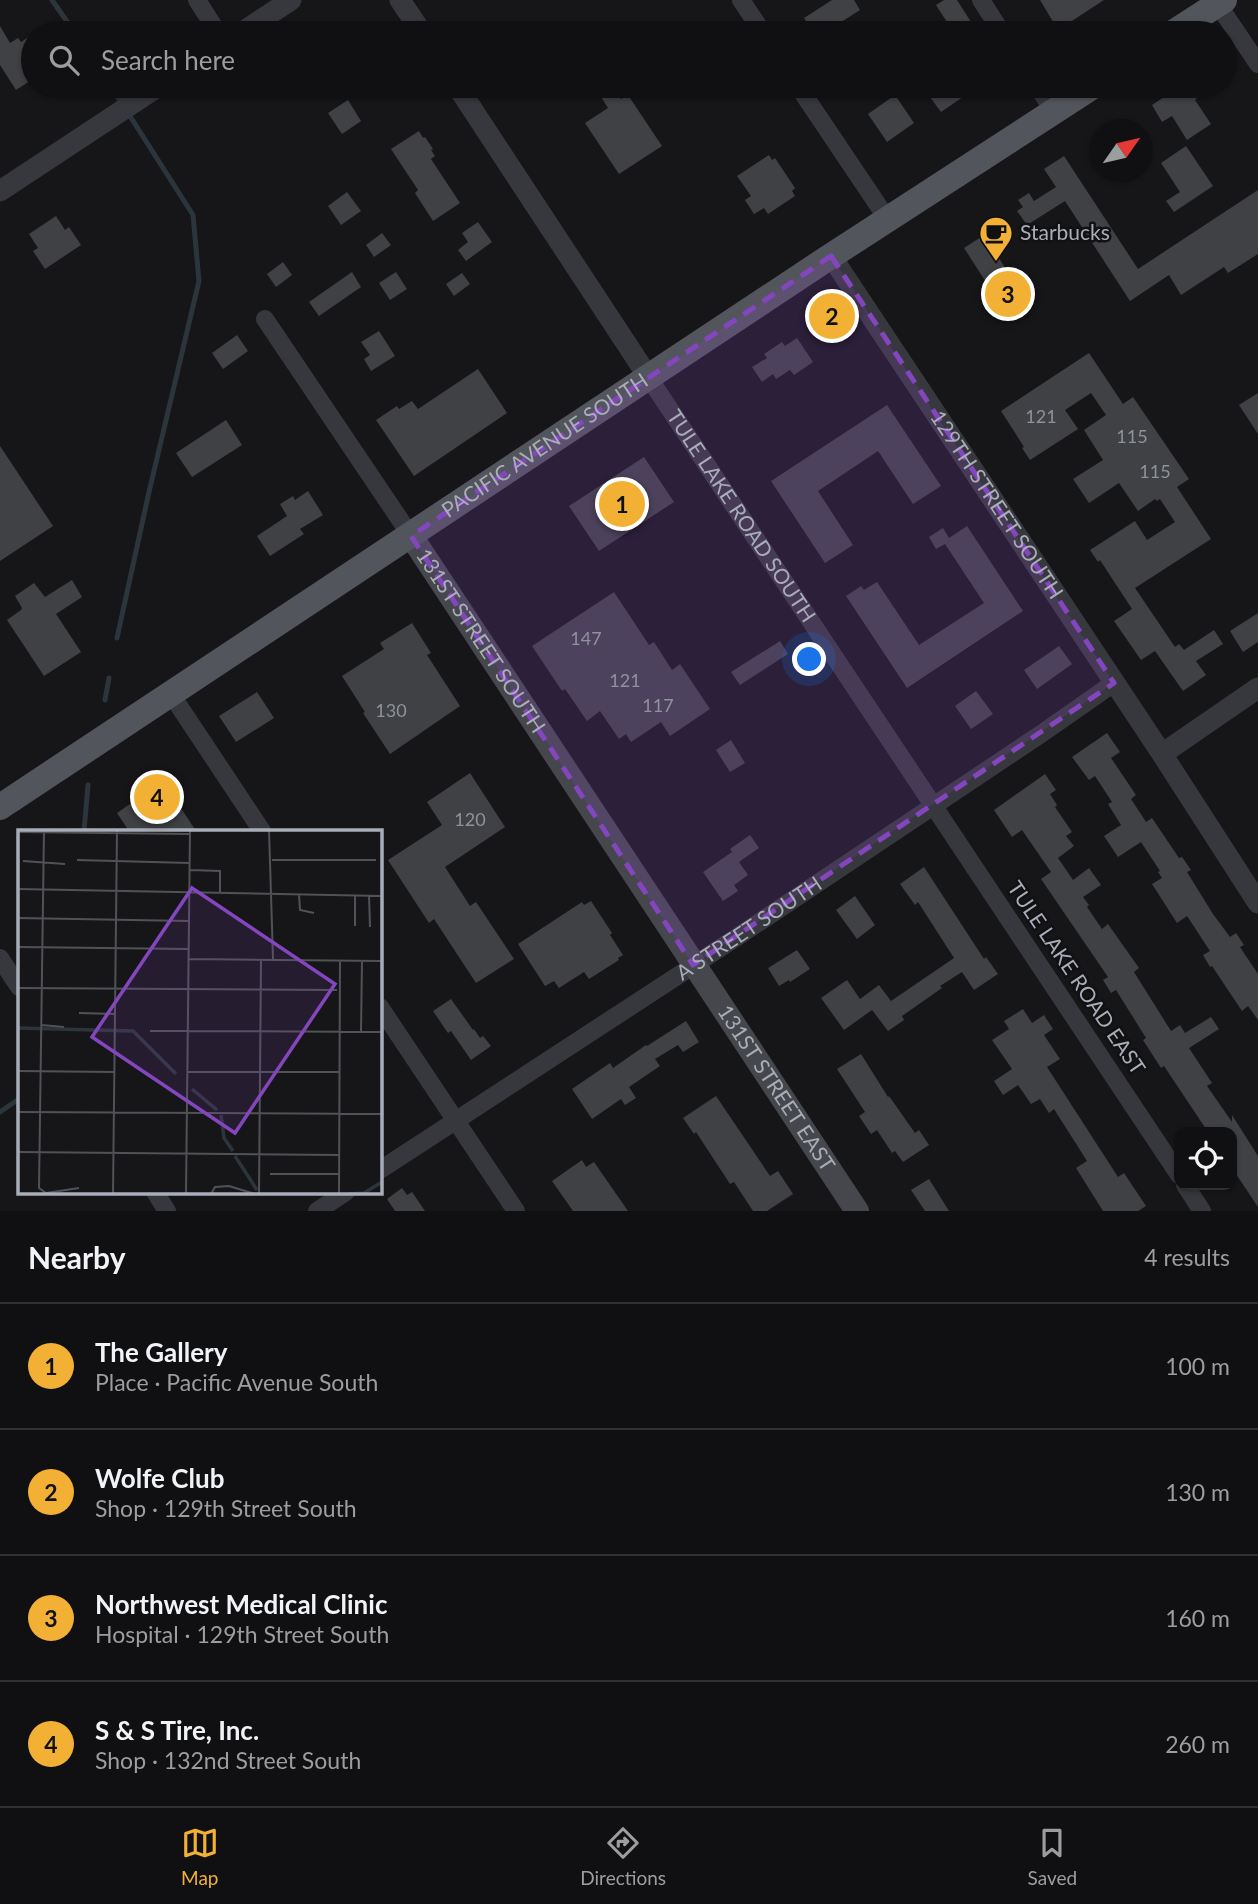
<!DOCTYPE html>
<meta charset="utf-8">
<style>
:root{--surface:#101012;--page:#1e1e20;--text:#f1f3f6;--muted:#9c9d9f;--line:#303032;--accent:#f2b134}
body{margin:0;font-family:Lato,sans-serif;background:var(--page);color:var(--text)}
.controls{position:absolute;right:21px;bottom:21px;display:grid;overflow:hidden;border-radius:14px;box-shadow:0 2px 5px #0004}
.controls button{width:63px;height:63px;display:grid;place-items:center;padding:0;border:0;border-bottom:2px solid var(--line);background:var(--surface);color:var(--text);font:35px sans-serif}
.compass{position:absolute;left:1090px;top:119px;width:63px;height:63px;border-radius:50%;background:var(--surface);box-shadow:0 2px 5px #0004;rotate:56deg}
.you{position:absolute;left:810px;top:660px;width:24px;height:24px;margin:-18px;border:5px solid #fff;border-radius:50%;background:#1a73e8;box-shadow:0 0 0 10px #1a73e833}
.badge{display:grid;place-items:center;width:46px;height:46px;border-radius:50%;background:var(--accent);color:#111;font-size:23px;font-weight:700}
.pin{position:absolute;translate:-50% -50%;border:4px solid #fff;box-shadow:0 2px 7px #0006}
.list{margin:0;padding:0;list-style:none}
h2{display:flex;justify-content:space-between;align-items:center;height:91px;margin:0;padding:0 28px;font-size:30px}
h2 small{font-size:23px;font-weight:400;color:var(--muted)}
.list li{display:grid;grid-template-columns:46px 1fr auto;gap:21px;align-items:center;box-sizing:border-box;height:126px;padding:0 28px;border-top:2px solid var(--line)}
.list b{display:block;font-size:26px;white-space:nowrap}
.list p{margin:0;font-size:23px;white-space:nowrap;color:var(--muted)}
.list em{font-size:23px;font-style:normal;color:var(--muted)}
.icon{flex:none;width:38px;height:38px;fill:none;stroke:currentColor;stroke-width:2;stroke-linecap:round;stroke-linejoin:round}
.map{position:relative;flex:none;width:1258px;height:1211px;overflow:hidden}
.search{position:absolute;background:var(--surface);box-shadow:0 2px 5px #0004;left:21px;right:21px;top:21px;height:77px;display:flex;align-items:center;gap:18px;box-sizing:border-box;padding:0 24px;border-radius:38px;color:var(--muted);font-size:26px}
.sheet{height:595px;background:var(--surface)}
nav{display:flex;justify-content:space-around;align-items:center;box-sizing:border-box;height:98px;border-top:2px solid var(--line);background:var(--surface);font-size:19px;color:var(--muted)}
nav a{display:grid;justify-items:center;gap:4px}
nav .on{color:var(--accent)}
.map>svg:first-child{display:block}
</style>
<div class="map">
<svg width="1258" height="1211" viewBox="0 0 1258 1211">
<rect width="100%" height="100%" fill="#161618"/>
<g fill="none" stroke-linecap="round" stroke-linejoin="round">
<!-- stream -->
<g stroke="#2c353c" stroke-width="5">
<path d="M52,0L75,33"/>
<path d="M110,86L123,105"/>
<path d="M117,638L149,492L199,281L193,215L128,113"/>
<path d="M105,700L109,678"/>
<path d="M84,831L88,785"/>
<path d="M0,1112L19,1099"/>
</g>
</g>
<!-- building -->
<g fill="#404145">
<path d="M832,0H854L860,10L824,33H814L804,18Z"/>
<path d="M944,0H957L978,33H954L936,5Z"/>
<path d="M1040,0H1104L1058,30Z"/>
<path d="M0,26L10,43L18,38L21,42L33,34V79L16,90L0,65Z"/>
<path d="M607,86H612L621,99L628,95L662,146L619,174L585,123L608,108L598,92Z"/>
<path d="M937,86H979L941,112L927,93Z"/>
<path d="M1157,86H1190L1198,97L1195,100L1211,124L1187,140L1172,116L1162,122L1152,105L1164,97Z"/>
<path d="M895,95L914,123L887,142L868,114Z"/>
<path d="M348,100L361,121L342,134L328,113Z"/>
<path d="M419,131L423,138L425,137L433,149L431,150L435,156L431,159L460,203L433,221L415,193L418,190L391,149Z"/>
<path d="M1186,146L1213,186L1174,212L1166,201L1180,192L1161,163Z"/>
<path d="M769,155L772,160L775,158L795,188L792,191L795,196L768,214L764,208L754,214L745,200L751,196L737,176Z"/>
<path d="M1064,156L1138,269L1258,190V254L1228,273L1224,267L1181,295L1169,275L1130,301L1065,201L1027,225L1017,211L1023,207L1018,200L1029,193L1034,201L1056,187L1044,169Z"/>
<path d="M347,192L361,211L341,225L328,206Z"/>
<path d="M56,216L65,230L69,227L81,245L45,269L33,251L38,248L29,234Z"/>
<path d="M478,222L492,242L466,261L458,250L468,242L462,233Z"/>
<path d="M382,233L391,245L374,257L366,245Z"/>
<path d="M984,235L1024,297L1004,310L964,248Z"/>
<path d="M283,262L292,275L276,287L267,274Z"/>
<path d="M352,272L361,287L319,316L309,302Z"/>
<path d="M396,272L407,289L390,300L379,283Z"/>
<path d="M462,273L470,284L454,296L446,284Z"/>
<path d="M379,331L395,356L371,371L364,359L370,355L361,342Z"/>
<path d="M237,335L248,351L223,369L212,353Z"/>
<path d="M797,338L813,362L794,375L790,370L776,379L773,374L762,382L752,367L767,358L764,354L782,342L785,346Z"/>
<path d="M1089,353L1123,404L1133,397L1189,479L1177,487L1211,539L1135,588L1175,647L1179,644L1184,650L1214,630L1223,644L1196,661L1206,675L1183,691L1155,651L1141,660L1114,621L1132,609L1100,560L1098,562L1090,550L1135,521L1147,540L1175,522L1160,499L1157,501L1155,499L1138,511L1119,483L1089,503L1073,479L1103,460L1084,430L1106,415L1091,393L1065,410L1078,429L1030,460L1022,448L1024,447L1001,411Z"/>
<path d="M478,369L507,413L414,476L376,420L397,406L399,409L412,401L418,409Z"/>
<path d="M1258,393V434L1239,405Z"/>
<path d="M887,405L941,486L913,504L878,451L818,491L853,545L825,563L771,481Z"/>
<path d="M226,420L242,445L192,477L176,453Z"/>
<path d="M0,446L53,526L0,561Z"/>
<path d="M644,457L674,502L599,551L569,506Z"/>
<path d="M308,491L323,515L300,529L304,534L270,556L257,536L287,516L280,504L293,496L295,500Z"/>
<path d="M967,526L1023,611L907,688L846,596L861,586L864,590L877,582L919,645L984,603L945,544L936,549L929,537L943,528L949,538Z"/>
<path d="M72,580L82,597L56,614L81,652L44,676L7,620L21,610L22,608L15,596L34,583L45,597Z"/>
<path d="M614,592L649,645L654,642L672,670L680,664L710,709L670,736L661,722L631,742L626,734L619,739L600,711L587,721L565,689L562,691L532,646Z"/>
<path d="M1258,613V642L1243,652L1230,631Z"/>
<path d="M412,623L431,653L427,655L460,706L390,754L363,713L365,712L342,676L384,649L380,643Z"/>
<path d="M780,641L788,654L740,685L731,672Z"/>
<path d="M1059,646L1072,664L1037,689L1024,670Z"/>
<path d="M976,691L993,714L971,729L955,706Z"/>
<path d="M257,692L274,718L236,742L219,716Z"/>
<path d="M1107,733L1120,752L1111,758L1136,795L1131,799L1146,822L1152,818L1179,858L1182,857L1191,870L1187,872L1213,914L1230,937L1236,933L1244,945L1240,947L1258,974V1020L1248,1006L1242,1011L1212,966L1210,967L1203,955L1210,951L1187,916L1177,923L1152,884L1162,878L1158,872L1160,871L1141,842L1118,857L1104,836L1121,825L1108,804L1112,802L1095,776L1089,780L1072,757Z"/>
<path d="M731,740L745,763L730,772L716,750Z"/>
<path d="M470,773L505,827L445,867L470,906L476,902L514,959L476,983L434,919L429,923L388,860L442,825L427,802Z"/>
<path d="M1045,774L1056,790L1050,794L1057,805L1055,807L1072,832L1066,836L1074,846L1058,858L1073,880L1089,868L1101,885L1083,897L1089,905L1087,907L1102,929L1108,924L1139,968L1134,972L1171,1031L1180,1025L1185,1033L1211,1017L1219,1029L1189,1048L1212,1083L1207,1086L1232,1122V1115L1258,1156V1207L1232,1168V1132H1208L1164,1066L1161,1068L1143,1040L1146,1038L1116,990L1111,993L1103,980L1108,977L1041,879L1051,872L1022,830L1012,837L994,810Z"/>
<path d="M163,781L196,831H129L117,813Z"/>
<path d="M750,835L759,848L739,862L748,875L734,885L738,891L723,901L703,872L732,852L738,861L730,849Z"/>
<path d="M924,867L984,959L986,957L998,974L974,990L962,972L940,986L942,988L902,1016L904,1020L888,1031L872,1010L844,1030L821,998L847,980L860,999L879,985L891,1001L954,958L918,902L915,905L900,884Z"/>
<path d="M855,896L875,925L857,939L836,910Z"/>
<path d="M591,901L612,933L610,935L623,955L618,958L619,960L589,979L584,972L559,988L554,981L545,986L518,944L582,902L584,905Z"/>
<path d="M797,950L810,969L790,982L789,980L779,986L768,968Z"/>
<path d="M451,999L473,1030L474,1029L480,1038L483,1036L491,1046L471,1060L451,1031L448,1033L433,1011Z"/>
<path d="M1023,1009L1032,1023L1044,1015L1053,1029L1044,1035L1060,1059L1047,1067L1118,1177L1124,1173L1146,1206L1138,1211H1103L1076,1168L1087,1161L1054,1109L1049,1113L1040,1099L1031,1104L1018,1085L1003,1095L994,1081L1012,1069L992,1040L1009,1029L1004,1021Z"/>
<path d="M686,1021L699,1042L683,1052L678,1045L655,1059L660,1066L629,1087L636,1098L625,1105L621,1099L592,1119L572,1089L610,1063L613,1068L646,1045L647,1046Z"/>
<path d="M861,1054L888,1097L889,1096L915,1133L919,1130L929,1145L903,1162L895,1151L892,1153L877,1130L871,1134L859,1116L865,1112L837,1069Z"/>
<path d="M716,1096L770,1176L778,1171L793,1194L767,1211H753L734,1182L730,1184L696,1132L694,1134L683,1118Z"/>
<path d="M582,1160L586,1167L594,1162L628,1211H573L552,1181Z"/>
<path d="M929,1179L949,1211H925L911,1190Z"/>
<path d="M402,1188L407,1195L412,1192L425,1211H395L387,1199Z"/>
</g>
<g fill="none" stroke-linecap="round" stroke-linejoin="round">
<!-- minor -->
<g stroke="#37383d" stroke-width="18">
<path d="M197,0L218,33"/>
<path d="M741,0L763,33"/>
<path d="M981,0L1002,33"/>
<path d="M1215,0L1258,64"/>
<path d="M798,86L888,220"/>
<path d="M1037,86L1054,111"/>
<path d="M265,319L411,536"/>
<path id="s1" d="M649,378L1179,1175"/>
<path d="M171,694L262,831"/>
<path d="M0,958L19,987"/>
<path d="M380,1007L516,1211"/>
<path id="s2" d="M380,1170L737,937L1041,734L1114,683"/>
<path d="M1185,1185L1202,1211"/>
<path d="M155,1192L167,1211"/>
<path d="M317,1211L346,1192"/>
</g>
<!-- tertiary -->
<g stroke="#37383d" stroke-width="21">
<path d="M400,0L422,33"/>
<path d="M241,33L291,0"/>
<path d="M457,86L649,378"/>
<path d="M0,191L159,86"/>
<path id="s3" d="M831,256L1162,754L1258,903"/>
<path d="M1162,754L1258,688"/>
</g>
<!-- secondary -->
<path stroke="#45474d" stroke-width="24" id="s4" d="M411,536L857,1211"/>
<!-- primary -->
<g stroke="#53555c" stroke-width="26">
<path d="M1173,33L1224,0"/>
<path id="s5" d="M0,807L831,256L1093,86"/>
</g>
</g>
<!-- marked area -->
<path fill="#8446be" fill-opacity="0.2" stroke="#8446be" stroke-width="5" stroke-dasharray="14 9" stroke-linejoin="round" d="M831,256L1114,683L693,965L411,536Z"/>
<!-- icons -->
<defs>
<symbol id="cafe-pin" viewBox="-11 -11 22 30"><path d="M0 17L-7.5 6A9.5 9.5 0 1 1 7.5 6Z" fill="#f2b134" stroke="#111113"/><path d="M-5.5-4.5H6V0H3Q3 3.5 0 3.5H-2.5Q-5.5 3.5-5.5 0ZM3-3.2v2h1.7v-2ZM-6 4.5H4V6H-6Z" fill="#111"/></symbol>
</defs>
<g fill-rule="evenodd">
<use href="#cafe-pin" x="977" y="214" width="38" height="52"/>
</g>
<g text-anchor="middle" stroke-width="5" stroke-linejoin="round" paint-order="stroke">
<!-- number labels -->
<g font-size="18" fill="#8e929b">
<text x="1041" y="423">121</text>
<text x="1132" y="443">115</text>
<text x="1155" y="478">115</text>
<text x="586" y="645">147</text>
<text x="625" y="687">121</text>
<text x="658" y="712">117</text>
<text x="391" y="717">130</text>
<text x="470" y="826">120</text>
</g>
<!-- poi labels -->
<g font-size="21" fill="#a8adb8" stroke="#111113" text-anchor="start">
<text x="1020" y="240">Starbucks</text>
</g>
<!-- street labels -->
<g font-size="21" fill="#a8adb8" stroke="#111113">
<text dy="7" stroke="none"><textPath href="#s5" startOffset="654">PACIFIC AVENUE SOUTH</textPath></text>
<text dy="7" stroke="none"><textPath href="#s3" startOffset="299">129TH STREET SOUTH</textPath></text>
<text dy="7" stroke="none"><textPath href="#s1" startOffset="166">TULE LAKE ROAD SOUTH</textPath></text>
<text dy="7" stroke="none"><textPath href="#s4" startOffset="126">131ST STREET SOUTH</textPath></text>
<text dy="7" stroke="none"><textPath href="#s2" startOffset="441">A STREET SOUTH</textPath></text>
<text transform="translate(1076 978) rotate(56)" y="7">TULE LAKE ROAD EAST</text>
<text dy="7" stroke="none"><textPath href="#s4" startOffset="662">131ST STREET EAST</textPath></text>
</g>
</g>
<!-- overview -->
<g transform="translate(18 830)">
<rect width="364" height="364" fill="#161618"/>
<path fill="none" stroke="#2c353c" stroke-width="3.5" d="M0,198L115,201L158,244M174,259L199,280M203,285L206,308L215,321M217,326L239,360M331,364L346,363L364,352"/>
<path fill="none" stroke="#505258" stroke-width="2" d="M26,0L21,358L28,363L61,358M251,0L255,129M0,2L172,4M59,30L172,33M254,30H358M5,31L47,34M172,40L202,41V63M0,59L364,66M281,65L282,80L296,83M351,65L352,97M0,88L171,91M337,96V65M0,117L170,119M170,129L364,131M0,158L319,160M61,183L97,184M23,195L46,197M132,201H170M170,201L364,202M343,202L344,131M0,241L96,242M169,242H321M0,282L364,284M0,322L321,325M252,344H321M95,364L99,0M168,364L172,0M193,364L197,357L211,356L237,364M241,364L243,129M321,364L322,131"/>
<path fill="#8446be" fill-opacity="0.15" stroke="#8446be" stroke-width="3.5" d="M174,58L317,154L217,303L74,207Z"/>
<rect width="364" height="364" fill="none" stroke="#a8adb8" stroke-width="3.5"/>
</g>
</svg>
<div class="controls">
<button><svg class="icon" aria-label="locate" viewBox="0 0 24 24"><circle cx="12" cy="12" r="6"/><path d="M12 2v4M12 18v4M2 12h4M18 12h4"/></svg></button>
</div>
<svg class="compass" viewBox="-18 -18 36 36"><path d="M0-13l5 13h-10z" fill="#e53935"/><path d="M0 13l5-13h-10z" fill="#9c9d9f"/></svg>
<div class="you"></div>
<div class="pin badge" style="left:622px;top:504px">1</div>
<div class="pin badge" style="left:832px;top:316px">2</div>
<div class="pin badge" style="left:1008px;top:294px">3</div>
<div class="pin badge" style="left:157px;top:797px">4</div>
<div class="search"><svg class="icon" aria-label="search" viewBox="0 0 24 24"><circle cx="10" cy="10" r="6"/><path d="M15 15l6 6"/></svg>Search here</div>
</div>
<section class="sheet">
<h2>Nearby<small>4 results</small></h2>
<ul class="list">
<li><span class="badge">1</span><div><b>The Gallery</b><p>Place · Pacific Avenue South</p></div><em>100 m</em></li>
<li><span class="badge">2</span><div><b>Wolfe Club</b><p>Shop · 129th Street South</p></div><em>130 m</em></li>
<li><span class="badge">3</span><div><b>Northwest Medical Clinic</b><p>Hospital · 129th Street South</p></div><em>160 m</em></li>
<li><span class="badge">4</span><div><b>S &amp; S Tire, Inc.</b><p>Shop · 132nd Street South</p></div><em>260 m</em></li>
</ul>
</section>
<nav>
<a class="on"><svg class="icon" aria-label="map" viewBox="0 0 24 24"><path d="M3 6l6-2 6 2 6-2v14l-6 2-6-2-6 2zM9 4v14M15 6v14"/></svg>Map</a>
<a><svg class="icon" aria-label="directions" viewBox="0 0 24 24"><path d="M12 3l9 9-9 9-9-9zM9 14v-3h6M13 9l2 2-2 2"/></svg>Directions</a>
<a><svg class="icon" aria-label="saved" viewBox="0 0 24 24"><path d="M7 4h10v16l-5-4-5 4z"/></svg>Saved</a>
</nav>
